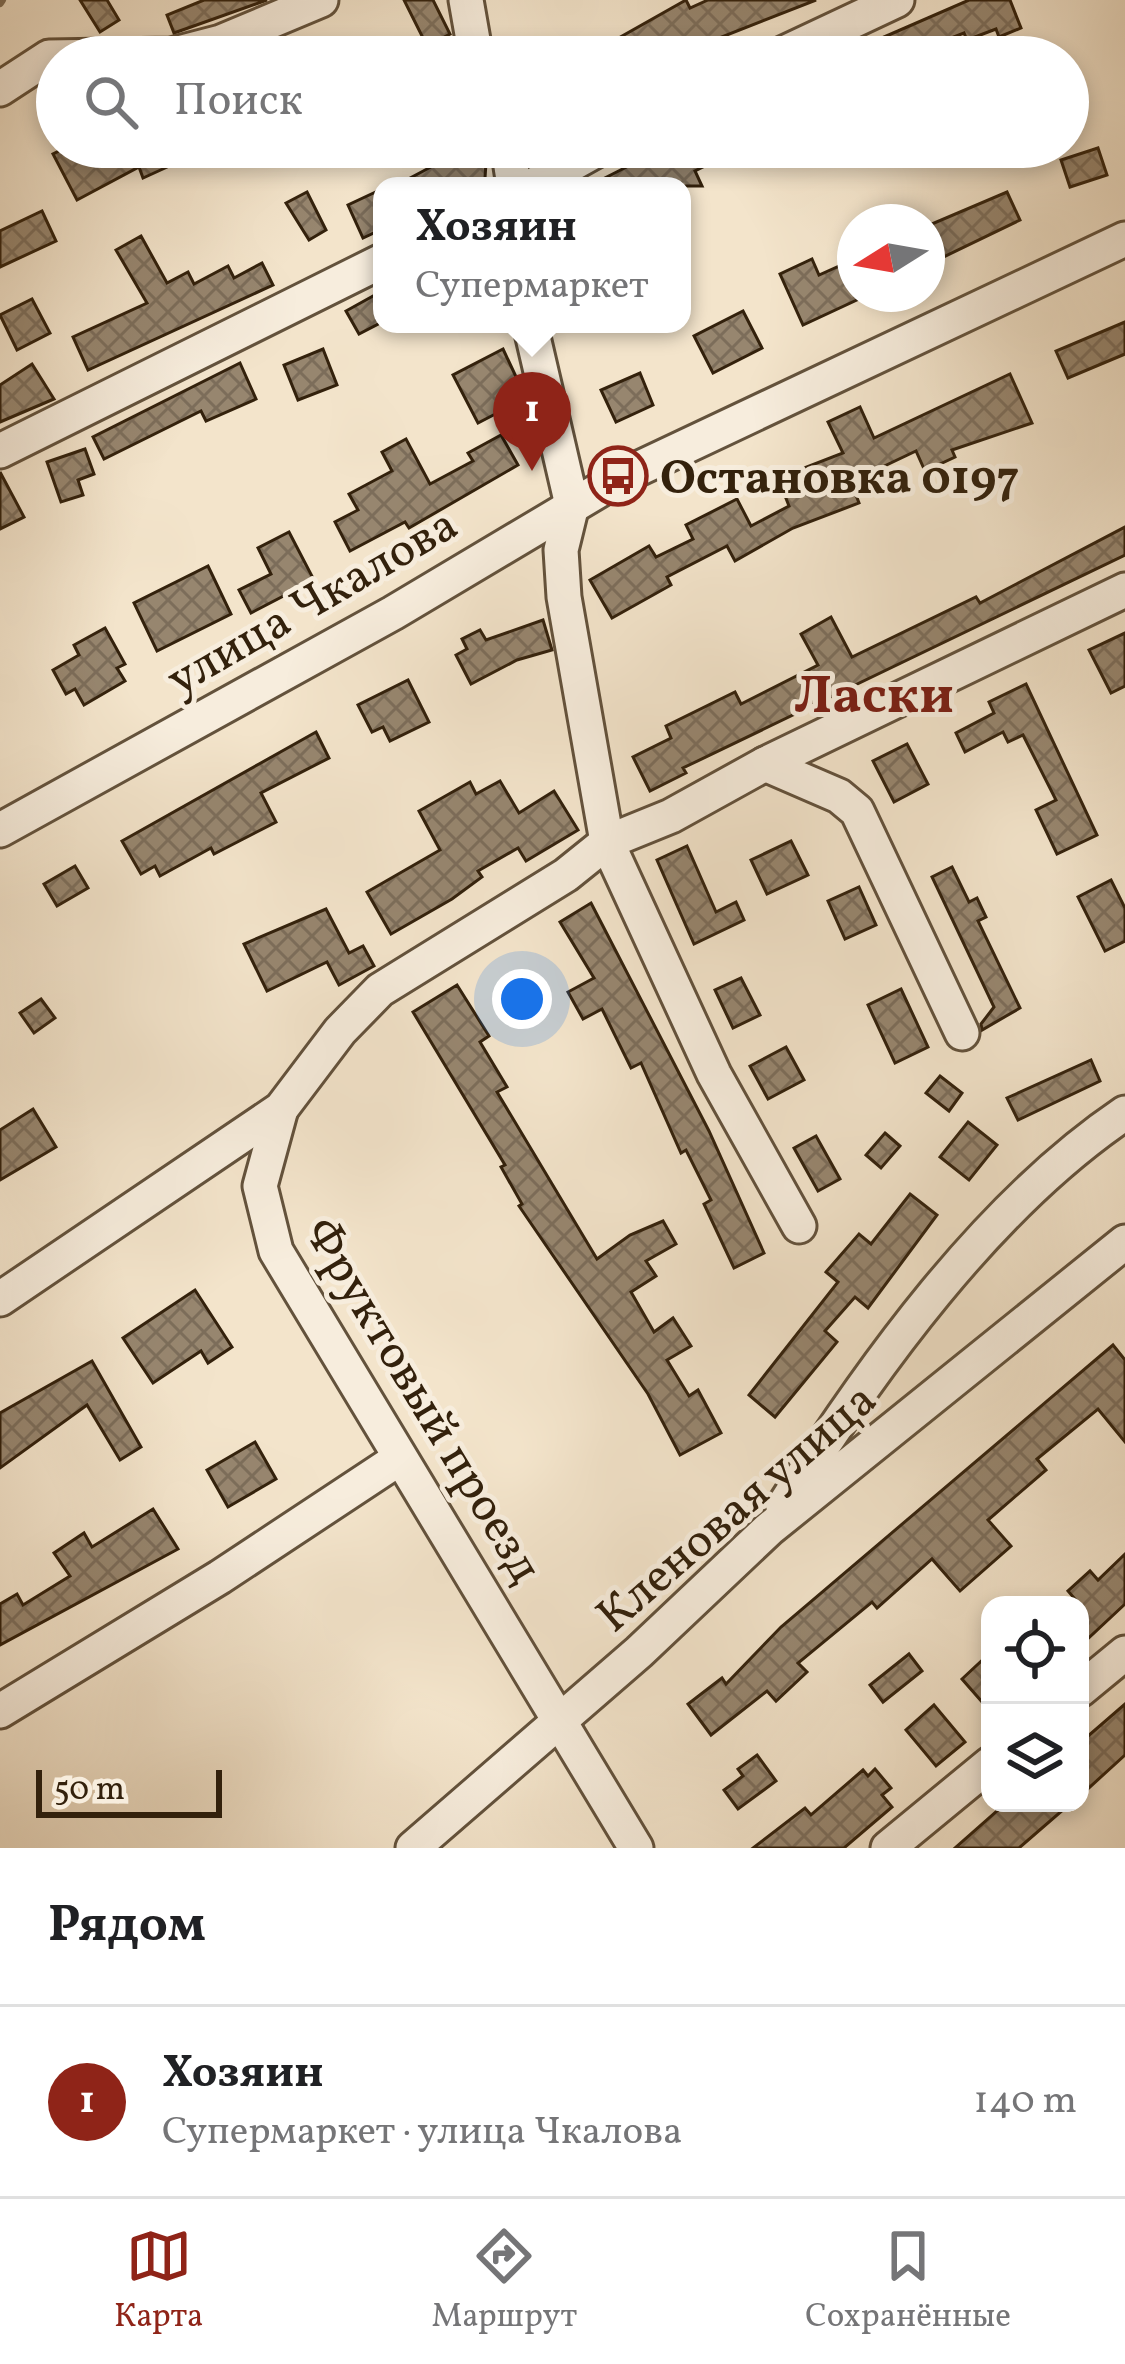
<!DOCTYPE html>
<html lang="ru">
<meta charset="utf-8">
<style>
:root{--surface:#fff;--page:#f6f6f6;--text:#202124;--muted:#757577;--line:#e0e0e0;--accent:#8f2418}
body{margin:0;font-family:Vollkorn,serif;background:var(--page);color:var(--text)}
.controls{position:absolute;right:36px;bottom:36px;display:grid;overflow:hidden;border-radius:24px;box-shadow:0 6px 18px #0003}
.controls button{width:108px;height:108px;display:grid;place-items:center;padding:0;border:0;border-bottom:3px solid var(--line);background:var(--surface);color:var(--text);font:60px sans-serif}
.compass{position:absolute;left:837px;top:204px;width:108px;height:108px;border-radius:50%;background:var(--surface);box-shadow:0 6px 18px #0003;rotate:259deg}
.scale{position:absolute;left:36px;bottom:30px;width:186px;box-sizing:border-box;padding-left:12px;border:6px solid #33210c;border-top:0;font-size:33px;line-height:42px;white-space:nowrap;color:#33210c;-webkit-text-stroke:9px #f7eddd;paint-order:stroke}
.you{position:absolute;left:522px;top:999px;width:42px;height:42px;margin:-30px;border:9px solid #fff;border-radius:50%;background:#1a73e8;box-shadow:0 0 0 18px #1a73e833}
.badge{display:grid;place-items:center;width:78px;height:78px;border-radius:50%;background:var(--accent);color:#fff;font-size:39px;font-weight:700}
.pin{position:absolute;translate:-50% -99px;filter:drop-shadow(0 3px 6px #0008)}
.pin::after{content:'';position:absolute;top:63px;width:42px;height:36px;background:inherit;clip-path:polygon(0 0,100% 0,50% 100%)}
.popup{position:absolute;left:373px;top:177px;width:318px;height:156px;box-sizing:border-box;display:grid;place-content:center;border-radius:24px;background:var(--surface);filter:drop-shadow(0 3px 9px #0005);font-size:39px;white-space:nowrap;color:var(--muted)}
.popup b{font-size:45px;color:var(--text)}
.popup::after{content:'';position:absolute;left:50%;top:100%;margin-left:-24px;border:24px solid transparent;border-top-color:var(--surface)}
.list{margin:0;padding:0;list-style:none}
h2{display:flex;justify-content:space-between;align-items:center;height:156px;margin:0;padding:0 48px;font-size:51px}
h2 small{font-size:39px;font-weight:400;color:var(--muted)}
.list li{display:grid;grid-template-columns:78px 1fr auto;gap:36px;align-items:center;box-sizing:border-box;height:192px;padding:0 48px;border-top:3px solid var(--line)}
.list b{display:block;font-size:45px;white-space:nowrap}
.list p{margin:0;font-size:39px;white-space:nowrap;color:var(--muted)}
.list em{font-size:39px;font-style:normal;color:var(--muted)}
.icon{flex:none;width:66px;height:66px;fill:none;stroke:currentColor;stroke-width:2;stroke-linecap:round;stroke-linejoin:round}
.map{position:relative;flex:none;width:1125px;height:1848px;overflow:hidden}
.search{position:absolute;background:var(--surface);box-shadow:0 6px 18px #0003;left:36px;right:36px;top:36px;height:132px;display:flex;align-items:center;gap:30px;box-sizing:border-box;padding:0 42px;border-radius:66px;color:var(--muted);font-size:45px}
.sheet{height:348px;background:var(--surface)}
nav{display:flex;justify-content:space-around;align-items:center;box-sizing:border-box;height:168px;border-top:3px solid var(--line);background:var(--surface);font-size:33px;color:var(--muted)}
nav a{display:grid;justify-items:center;gap:6px}
nav .on{color:var(--accent)}
.map>svg:first-child{display:block}
</style>
<div class="map">
<svg width="1125" height="1848" viewBox="0 0 1125 1848">
<defs>
<pattern id="building-cross-hatch" width="8" height="8" patternUnits="userSpaceOnUse" patternTransform="scale(3)"><rect width="8" height="8" fill="#97866f"/><path d="M0 0l8 8M0 8l8-8" fill="none" stroke="#7c6d5a"/></pattern>
</defs>
<rect width="100%" height="100%" fill="#f3e4cb"/>
<filter id="stains"><feTurbulence type="fractalNoise" baseFrequency=".00167" numOctaves="4"/><feColorMatrix values="0 0 0 0 .2 0 0 0 0 .09 0 0 0 0 .02 0 0 0 .5 -.17"/></filter>
<radialGradient id="worn" r=".72"><stop offset=".6" stop-color="#630" stop-opacity="0"/><stop offset="1" stop-color="#630" stop-opacity=".3"/></radialGradient>
<g fill="none" stroke-linecap="round" stroke-linejoin="round">
<!-- stream -->
<path stroke="#7f6e58" stroke-width="8" d="M0,3L2,0"/>
</g>
<!-- building -->
<g fill="url(#building-cross-hatch)" stroke="#33210c" stroke-width="3">
<path d="M80,0H107L119,20L100,32Z"/>
<path d="M204,0H267L174,33L167,15Z"/>
<path d="M404,0H433L450,34L427,46Z"/>
<path d="M686,0L690,8L708,0H816L671,57H585Z"/>
<path d="M969,0H1010L1021,28L999,37L996,29L967,40L964,33L903,57H838Z"/>
<path d="M67,147H211L143,178L139,167L77,200L53,154Z"/>
<path d="M437,147H487L485,178L470,186H395L444,160Z"/>
<path d="M666,147H743L695,171L702,186H589Z"/>
<path d="M1098,148L1107,175L1070,187L1061,160Z"/>
<path d="M382,189V229L363,238L348,205Z"/>
<path d="M307,192L326,230L309,240L286,203Z"/>
<path d="M1007,192L1020,220L927,265V226Z"/>
<path d="M42,211L56,241L0,267V231Z"/>
<path d="M141,236L167,283L188,272L194,284L228,266L234,278L262,263L273,285L88,370L73,337L147,303L116,250Z"/>
<path d="M812,259L819,275L846,263L861,298L803,325L780,274Z"/>
<path d="M382,291V322L359,334L346,311Z"/>
<path d="M32,299L50,333L17,350L0,315Z"/>
<path d="M743,311L762,348L713,373L694,336Z"/>
<path d="M1125,322V354L1068,378L1056,351Z"/>
<path d="M323,349L337,385L298,400L284,365Z"/>
<path d="M503,349L526,398L478,423L453,375Z"/>
<path d="M240,363L256,399L206,421L201,411L104,459L93,437Z"/>
<path d="M32,364L54,399L0,422V385Z"/>
<path d="M640,373L653,405L616,422L601,390Z"/>
<path d="M1010,374L1032,423L952,450L955,457L925,471L916,451L851,482L859,503L793,528L735,561L727,546L667,577L671,585L612,618L590,580L649,546L656,557L693,539L686,525L737,499L751,526L789,506L778,478L843,453L828,422L860,407L874,438Z"/>
<path d="M501,435L518,465L409,528L405,522L350,551L335,522L358,510L349,494L392,471L382,452L406,439L430,484L473,461L468,453Z"/>
<path d="M85,449L94,474L78,480L83,495L61,502L47,462Z"/>
<path d="M0,472L24,517L0,529Z"/>
<path d="M1125,527V555L683,768L686,773L650,791L633,757L671,738L666,726L735,692L741,704L818,665L801,634L831,617L852,657L976,597L980,603Z"/>
<path d="M289,532L314,580L251,613L239,590L271,574L258,548Z"/>
<path d="M208,566L231,614L157,651L134,603Z"/>
<path d="M543,620L552,650L517,660L471,684L456,655L467,649L462,639L480,630L486,640Z"/>
<path d="M105,628L125,664L117,668L125,681L84,705L75,689L66,694L53,670L79,655L74,645Z"/>
<path d="M1125,633V686L1111,693L1089,650Z"/>
<path d="M408,680L429,722L390,741L383,727L372,732L358,705Z"/>
<path d="M1026,684L1097,835L1057,854L1036,810L1056,800L1023,735L1008,742L1003,732L965,752L956,733L994,713L989,702Z"/>
<path d="M316,732L329,758L261,793L276,822L214,854L211,848L160,876L155,866L141,874L122,841Z"/>
<path d="M907,744L928,784L894,802L873,761Z"/>
<path d="M500,781L519,813L554,791L578,830L526,861L518,848L478,871L482,877L452,899L391,934L367,892L440,850L419,811L470,782L476,794Z"/>
<path d="M791,841L808,875L767,894L751,860Z"/>
<path d="M687,846L716,912L736,902L744,920L694,944L657,860Z"/>
<path d="M75,866L88,888L57,906L44,884Z"/>
<path d="M952,867L969,902L977,898L986,917L978,921L1020,1008L982,1030L981,1024L994,1007L932,877Z"/>
<path d="M1111,880L1125,908V941L1105,951L1078,897Z"/>
<path d="M859,887L876,925L845,939L828,901Z"/>
<path d="M591,903L709,1131L764,1253L734,1268L704,1204L711,1200L686,1150L681,1153L641,1063L631,1068L602,1009L583,1019L568,992L594,978L560,922Z"/>
<path d="M326,909L349,953L363,946L374,966L339,985L327,962L267,991L244,944Z"/>
<path d="M741,978L760,1015L733,1028L715,990Z"/>
<path d="M457,985L489,1036L480,1042L507,1087L497,1092L597,1259L630,1235L663,1221L676,1244L646,1261L656,1276L631,1292L654,1332L673,1318L691,1346L667,1360L689,1396L698,1390L721,1433L680,1455L648,1394L519,1206L522,1204L501,1167L505,1165L413,1012Z"/>
<path d="M901,989L928,1047L895,1063L868,1005Z"/>
<path d="M41,999L55,1018L34,1033L20,1013Z"/>
<path d="M786,1047L804,1080L768,1099L750,1066Z"/>
<path d="M1091,1060L1100,1081L1018,1120L1007,1098Z"/>
<path d="M940,1076L962,1093L949,1111L926,1093Z"/>
<path d="M33,1109L56,1147L0,1180V1130Z"/>
<path d="M968,1122L997,1145L969,1180L940,1157Z"/>
<path d="M885,1133L900,1146L881,1168L866,1155Z"/>
<path d="M816,1136L840,1179L818,1191L794,1148Z"/>
<path d="M910,1194L937,1215L868,1308L855,1297L825,1331L837,1342L775,1417L749,1395L838,1282L826,1272L859,1234L871,1244Z"/>
<path d="M195,1290L232,1347L208,1363L201,1351L153,1383L123,1338Z"/>
<path d="M1113,1345L1125,1360V1442L1098,1409L1037,1459L1046,1470L988,1520L1011,1546L960,1591L932,1559L877,1608L872,1602L798,1663L807,1672L776,1701L767,1691L711,1735L688,1704L722,1678L726,1684L781,1627Z"/>
<path d="M92,1361L141,1447L120,1460L87,1405L0,1468V1413Z"/>
<path d="M255,1442L276,1479L228,1507L207,1470Z"/>
<path d="M153,1509L178,1549L0,1645V1604L17,1594L23,1605L70,1576L54,1553L84,1533L92,1547Z"/>
<path d="M1125,1554V1604L1080,1646V1605L1068,1591L1090,1571L1098,1580Z"/>
<path d="M990,1653V1711L962,1679Z"/>
<path d="M909,1654L922,1671L883,1702L870,1685Z"/>
<path d="M1125,1704V1755L1080,1796V1743Z"/>
<path d="M934,1705L965,1742L936,1766L906,1730Z"/>
<path d="M757,1755L776,1781L738,1809L724,1790L743,1776L738,1769Z"/>
<path d="M875,1769L891,1788L882,1795L892,1807L844,1848H753L805,1808L811,1815L863,1770L868,1776Z"/>
<path d="M1006,1803H1071L1019,1848H955Z"/>
</g>
<g fill="none" stroke-linecap="round" stroke-linejoin="round">
<defs>
<g id="minor">
<path d="M466,0L476,57"/>
<path d="M776,57L897,0"/>
<path d="M0,89L49,57L171,55L221,42L321,0"/>
<path d="M508,147L514,186"/>
<path d="M532,186L602,147"/>
<path d="M530,324L572,505L561,550L564,597L607,842L714,1074L799,1226"/>
<path d="M0,451L382,261"/>
<path d="M765,764L839,796L857,811L962,1033"/>
<path d="M0,830L393,613L623,476L1125,239"/>
<path d="M281,1109L260,1186L276,1251L636,1848"/>
<path d="M0,1299L281,1109L340,1031L380,990L566,875L607,842L671,816L765,764L1125,590"/>
<path d="M783,1507C871,1368 987,1206 1125,1113"/>
<path d="M1080,1690L1125,1653"/>
<path d="M0,1711L220,1577L400,1458"/>
<path d="M413,1848L639,1652L769,1529L1125,1242"/>
<path d="M888,1848L990,1764"/>
</g>
</defs>
<!-- minor casing -->
<use href="#minor" stroke="#63523c" stroke-width="39"/>
<!-- minor -->
<use href="#minor" stroke="#f7eddd" stroke-width="33"/>
</g>
<!-- icons -->
<defs>
<symbol id="bus-ring" viewBox="-11 -11 22 22"><circle r="9.5" fill="#f7eddd" stroke="#8f2418" stroke-width="1.5"/><path d="M-5-6H5V4H4V6H2V4H-2V6H-4V4H-5ZM-3.5-4V0h7V-4ZM-3.5 1.2v1.5H-2V1.2ZM2 1.2v1.5H3.5V1.2Z" fill="#8f2418"/></symbol>
</defs>
<g fill-rule="evenodd">
<use href="#bus-ring" x="585" y="443" width="66" height="66"/>
</g>
<g text-anchor="middle" stroke-width="10" stroke-linejoin="round" paint-order="stroke">
<!-- poi labels -->
<g font-size="48" font-weight="bold" fill="#33210c" stroke="#f7eddd" text-anchor="start">
<text x="660" y="493">Остановка 0197</text>
</g>
<!-- street labels -->
<g font-size="48" fill="#33210c" stroke="#f7eddd">
<text transform="translate(311 600) rotate(-30)" y="17">улица Чкалова</text>
<text transform="translate(425 1399) rotate(59)" y="17">Фруктовый проезд</text>
<text transform="translate(735 1506) rotate(-41)" y="17">Кленовая улица</text>
</g>
<!-- quarter labels -->
<g font-size="54" font-weight="bold" fill="#7a1f14" stroke="#f7eddd">
<text x="874" y="712">Ласки</text>
</g>
</g>
<rect width="100%" height="100%" filter="url(#stains)"/>
<rect width="100%" height="100%" fill="url(#worn)"/>
</svg>
<div class="controls">
<button><svg class="icon" aria-label="locate" viewBox="0 0 24 24"><circle cx="12" cy="12" r="6"/><path d="M12 2v4M12 18v4M2 12h4M18 12h4"/></svg></button>
<button><svg class="icon" aria-label="layers" viewBox="0 0 24 24"><path d="M12 4l9 5-9 5-9-5zM3 14l9 5 9-5"/></svg></button>
</div>
<svg class="compass" viewBox="-18 -18 36 36"><path d="M0-13l5 13h-10z" fill="#e53935"/><path d="M0 13l5-13h-10z" fill="#757577"/></svg>
<div class="scale">50 m</div>
<div class="you"></div>
<div class="pin badge" style="left:532px;top:471px">1</div>
<div class="popup"><b>Хозяин</b>Супермаркет</div>
<div class="search"><svg class="icon" aria-label="search" viewBox="0 0 24 24"><circle cx="10" cy="10" r="6"/><path d="M15 15l6 6"/></svg>Поиск</div>
</div>
<section class="sheet">
<h2>Рядом<small></small></h2>
<ul class="list">
<li><span class="badge">1</span><div><b>Хозяин</b><p>Супермаркет · улица Чкалова</p></div><em>140 m</em></li>
</ul>
</section>
<nav>
<a class="on"><svg class="icon" aria-label="map" viewBox="0 0 24 24"><path d="M3 6l6-2 6 2 6-2v14l-6 2-6-2-6 2zM9 4v14M15 6v14"/></svg>Карта</a>
<a><svg class="icon" aria-label="directions" viewBox="0 0 24 24"><path d="M12 3l9 9-9 9-9-9zM9 14v-3h6M13 9l2 2-2 2"/></svg>Маршрут</a>
<a><svg class="icon" aria-label="saved" viewBox="0 0 24 24"><path d="M7 4h10v16l-5-4-5 4z"/></svg>Сохранённые</a>
</nav>
